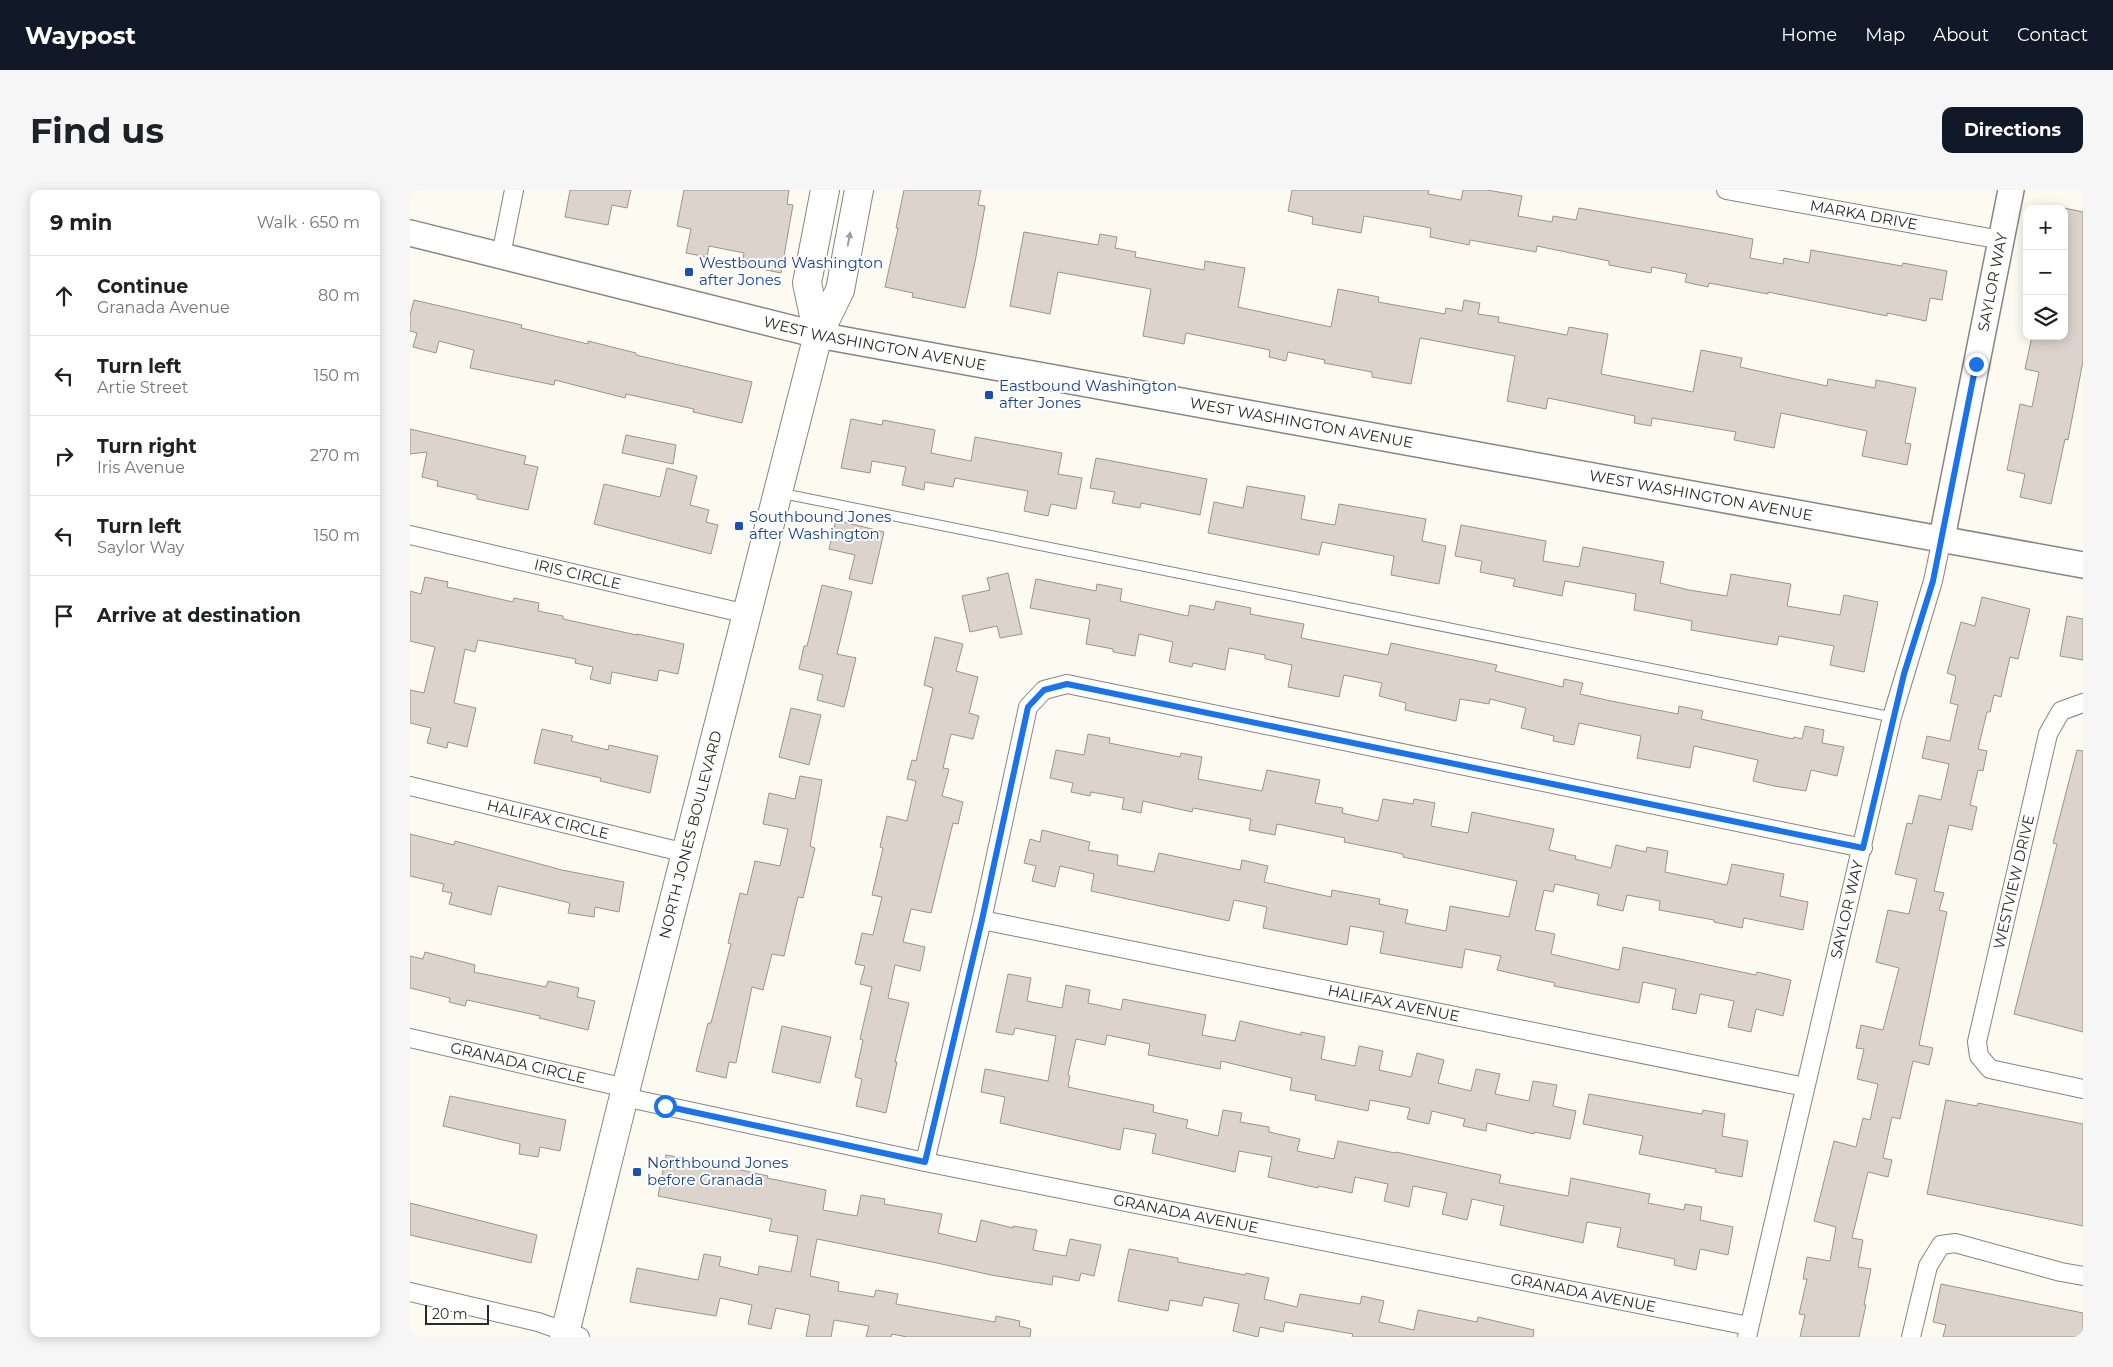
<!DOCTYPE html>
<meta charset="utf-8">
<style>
:root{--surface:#fff;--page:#f6f6f6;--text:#202124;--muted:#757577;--line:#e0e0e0;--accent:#111827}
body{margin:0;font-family:Montserrat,sans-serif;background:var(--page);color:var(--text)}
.controls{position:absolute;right:15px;top:15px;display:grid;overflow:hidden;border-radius:10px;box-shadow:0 2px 12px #0003}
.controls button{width:45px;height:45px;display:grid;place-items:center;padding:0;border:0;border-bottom:1px solid var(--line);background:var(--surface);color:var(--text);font:25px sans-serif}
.scale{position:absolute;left:15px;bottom:12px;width:64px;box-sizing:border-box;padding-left:5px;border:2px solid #2b2a26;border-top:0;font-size:14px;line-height:18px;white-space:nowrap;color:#2b2a26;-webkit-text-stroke:4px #fff;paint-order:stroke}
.stop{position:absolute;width:15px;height:15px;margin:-11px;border:4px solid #1a73e8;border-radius:50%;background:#fff}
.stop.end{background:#1a73e8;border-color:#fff;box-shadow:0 1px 5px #0008}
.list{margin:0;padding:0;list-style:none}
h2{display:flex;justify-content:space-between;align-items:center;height:65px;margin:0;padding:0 20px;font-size:21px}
h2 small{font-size:16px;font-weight:400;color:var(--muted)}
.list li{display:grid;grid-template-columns:32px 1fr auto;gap:15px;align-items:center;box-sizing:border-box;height:80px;padding:0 20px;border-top:1px solid var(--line)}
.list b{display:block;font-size:19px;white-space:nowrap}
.list p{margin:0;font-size:16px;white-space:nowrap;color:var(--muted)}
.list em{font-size:16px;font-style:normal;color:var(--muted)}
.icon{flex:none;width:28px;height:28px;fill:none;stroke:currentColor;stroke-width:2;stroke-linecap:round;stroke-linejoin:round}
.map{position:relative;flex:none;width:1673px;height:1147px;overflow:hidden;border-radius:10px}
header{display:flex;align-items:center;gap:30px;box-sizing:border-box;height:70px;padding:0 25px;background:var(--accent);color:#fff}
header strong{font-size:24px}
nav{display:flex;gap:28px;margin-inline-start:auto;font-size:18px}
.intro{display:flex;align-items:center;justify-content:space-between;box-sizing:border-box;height:120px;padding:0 30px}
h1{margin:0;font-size:35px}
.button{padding:12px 22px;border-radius:10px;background:var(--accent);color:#fff;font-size:18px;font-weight:700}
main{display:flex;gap:30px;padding:0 30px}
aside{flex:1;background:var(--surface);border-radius:10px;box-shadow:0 2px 12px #0003}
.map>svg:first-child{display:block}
</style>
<header>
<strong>Waypost</strong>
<nav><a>Home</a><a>Map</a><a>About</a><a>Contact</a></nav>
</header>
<div class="intro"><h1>Find us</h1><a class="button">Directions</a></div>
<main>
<aside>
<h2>9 min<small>Walk · 650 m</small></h2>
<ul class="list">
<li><svg class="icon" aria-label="ahead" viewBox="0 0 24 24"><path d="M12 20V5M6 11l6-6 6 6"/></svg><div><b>Continue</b><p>Granada Avenue</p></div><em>80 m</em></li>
<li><svg class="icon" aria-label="left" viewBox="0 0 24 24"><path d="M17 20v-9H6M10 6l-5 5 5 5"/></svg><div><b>Turn left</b><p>Artie Street</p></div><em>150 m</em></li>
<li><svg class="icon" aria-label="right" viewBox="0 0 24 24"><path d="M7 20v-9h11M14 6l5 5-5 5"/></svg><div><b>Turn right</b><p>Iris Avenue</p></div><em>270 m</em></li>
<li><svg class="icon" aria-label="left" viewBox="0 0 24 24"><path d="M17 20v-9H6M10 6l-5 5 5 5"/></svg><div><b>Turn left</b><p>Saylor Way</p></div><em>150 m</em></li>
<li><svg class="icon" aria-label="arrive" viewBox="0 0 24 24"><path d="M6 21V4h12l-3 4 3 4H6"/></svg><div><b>Arrive at destination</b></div></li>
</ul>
</aside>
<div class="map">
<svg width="1673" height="1147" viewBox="0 0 1673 1147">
<rect width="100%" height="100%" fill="#fdfbf1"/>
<!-- building -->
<g fill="#dbd3cc" stroke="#9b938d">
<path d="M160,0H221L217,18L202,15L198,35L155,27Z"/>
<path d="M274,0H379L377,14L383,15L371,83L332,75L334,63L299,56L297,67L276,63L281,39L267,36Z"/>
<path d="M494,0H571L568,15L575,16L565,72L555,118L502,107L503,103L475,97L488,38H486Z"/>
<path d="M882,0H1019L1018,4L1051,10L1053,0H1077L1112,6L1108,26L1142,32L1143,26L1166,30L1169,18L1318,44L1343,49L1340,68L1373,74L1374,68L1399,73L1401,60L1492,76L1493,73L1537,81L1532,110L1520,108L1516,131L1477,123V126L1358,102V104L1299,93L1298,97L1275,92L1277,84L1242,77L1241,83L1199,75V71L1127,56L1126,62L1060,50L1059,55L1020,47L1021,38L954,26L951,43L902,34L903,27L878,21Z"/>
<path d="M1654,18L1673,22V171L1658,250L1655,249L1641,314L1610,307L1615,284L1597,280L1610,214L1622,217L1629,182L1615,179L1622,146H1654Z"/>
<path d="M614,42L688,55L690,44L707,47L705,58L726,62L725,67L794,80L795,71L835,78L828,117L921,137L928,99L969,107L968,112L1035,124L1036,118L1052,121L1054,110L1070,113L1068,124L1089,127L1088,132L1157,145L1159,137L1198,144L1191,184L1283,202L1291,160L1332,168L1330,177L1417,196L1418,189L1465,198L1466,190L1506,198L1495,253L1501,254L1497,275L1452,266L1457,241L1371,223L1364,258L1324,250L1326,242L1242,228L1241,236L1224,233L1225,226L1138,208L1136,219L1097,211L1105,166L1010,148L1001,194L962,187V182L914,173L915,170L878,162L876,171L859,167L860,160L776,143L774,154L733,146L741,99L648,82L640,124L600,116Z"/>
<path d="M4,110L112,135L111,138L178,154V151L226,163V165L342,192L332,233L283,222L284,219L216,204L215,208L145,190L144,195L60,178L64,160L29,151L26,163L3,157L7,143L0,141V125Z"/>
<path d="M441,229L472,235L473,230L525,240L521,263L561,271L565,247L652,263L648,284L672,288L666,319L641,314L638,326L614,321L618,301L545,288L543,297L515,292L514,300L492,295L496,277L462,271L460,283L431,278Z"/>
<path d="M0,239L116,266L114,274L128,277L118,320L67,309V305L27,296L28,291L12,287L17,262L0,264Z"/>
<path d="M216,245L266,255L263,274L212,263Z"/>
<path d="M686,268L797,289L790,325L731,313L730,318L702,313L705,302L680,298Z"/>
<path d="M257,278L287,286L280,315L299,320L296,332L308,335L301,364L184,334L194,294L250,307Z"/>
<path d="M837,296L895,306L891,329L925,335L929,314L1016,329L1012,351L1036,356L1029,394L981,385L984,366L912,352L909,365L798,343L804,312L833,318Z"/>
<path d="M426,330L474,342L462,394L439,389L445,365L419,359Z"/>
<path d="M1051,335L1136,351L1133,371L1169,377L1173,357L1254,372L1250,393L1279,400L1317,406L1321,384L1381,394L1377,416L1430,425L1434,405L1468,412L1454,482L1420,475L1424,456L1369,446L1367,455L1281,440L1282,431L1224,420L1226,404L1155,391L1152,406L1103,396L1105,389L1070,382L1072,371L1045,366Z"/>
<path d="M598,383L612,444L590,448L587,436L560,442L552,406L580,400L577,388Z"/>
<path d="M15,387L38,392L37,397L103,412L104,408L129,413L128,421L153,426V429L227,445V444L274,454L268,484L249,480L247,491L202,482L200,494L180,489L183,477L165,473L166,469L68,450L65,462L55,459L44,513L66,518L57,557L38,552L37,558L17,553L21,538L0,533V500L14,503L25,457L0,451V401L11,404Z"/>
<path d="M626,389L686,401L687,394L712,399L710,411L778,426L780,415L804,420L806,411L841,418L840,424L894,434L891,448L978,465L981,453L1087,475L1085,481L1153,497L1154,489L1173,493L1170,504L1201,511L1268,524L1269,516L1293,521L1291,529L1383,549L1384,547L1392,549L1395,536L1414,540L1412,553L1434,557L1427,586L1401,580L1396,601L1364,596L1343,591L1348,570L1284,556L1280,578L1227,568L1231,546L1169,533L1164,555L1143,551L1144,546L1111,538L1116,518L1080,509L1079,514L1050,509L1046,531L995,520L996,513L969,506L972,493L934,485L929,507L909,503L878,497L882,475L855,469V465L819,458L815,480L783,473L782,477L759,472L763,452L729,444L725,466L703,462V459L676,454L680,429L620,418Z"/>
<path d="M412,395L442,402L427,464L446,468L434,517L407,510L413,485L389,479L394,456H397Z"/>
<path d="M1572,407L1620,419L1608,469L1600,467L1591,507L1584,505L1580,522H1577L1568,559L1577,561L1573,581L1568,580L1560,615L1567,617L1562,640L1539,635L1524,701L1534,703L1529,720L1537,722L1509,855L1523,858L1519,875L1503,871L1490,929L1482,927L1473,968L1482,970L1478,987L1458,982L1442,1048L1453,1050L1448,1077L1461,1079L1454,1115H1456L1449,1147H1390L1395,1125L1389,1124L1397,1089H1393L1397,1067L1420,1071L1426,1037L1404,1031L1424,951L1446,957L1453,928L1460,930L1468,894L1447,889L1454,859L1446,858L1451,835L1473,840L1489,778L1466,772L1478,720L1499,724L1507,689L1485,684L1497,633L1502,634L1509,605L1531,610L1539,574L1512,568L1517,546L1540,551L1548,515L1540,513L1546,486L1537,483L1551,432L1565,436Z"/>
<path d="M1657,426L1673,429V470L1650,466Z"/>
<path d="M525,447L553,454L546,481L568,487L559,523L569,526L563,549L541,544L533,578L539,579L532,606L553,612L548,634L543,633L521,723L501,719L493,752L515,757L510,781L485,775L478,808L499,813L485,872H487L476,923L446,916L452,889L445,887L453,850L450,849L462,797L450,794L455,776L445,774L452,743L463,745L472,707L462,705L473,658L470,657L477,626L497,631L506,591L497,589L502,570L506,571L523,498L514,495Z"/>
<path d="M381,518L411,525L399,575L369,567Z"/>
<path d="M132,539L163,546L161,551L198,560L199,555L248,566L240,603L190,591L191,588L124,573Z"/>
<path d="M678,544L700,548L699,553L770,567L771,563L792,567L788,589L852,601L857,580L910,590L905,613L933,618L932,623L968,631L973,609L1003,614L1004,609L1025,613L1021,636L1058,643L1062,622L1144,639L1139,660L1166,666L1165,669L1201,678L1206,655L1236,662L1237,657L1258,661L1255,682L1317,695L1322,674L1374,684L1370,706L1398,712L1393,740L1334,728L1332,738L1304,732V730L1249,720L1250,711L1217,705L1213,721L1187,715L1189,704L1145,694L1143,702L1134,700L1125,740L1145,744L1141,764L1209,780L1213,757L1346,785L1347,782L1381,790L1373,826L1346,819L1341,842L1318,837L1324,811L1290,804L1286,824L1262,819L1266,799L1233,792L1229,813L1144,796L1145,793L1087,780L1091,766L1055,759L1052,778L970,763L974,742L940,736L937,755L853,738L857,717L824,710L819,731L681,701L684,684L650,676L645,697L622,691L626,676L614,673L620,649L630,652L632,640L680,652L678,660L708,665L707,675L744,682L749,663L830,680L832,670L858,676L854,692L921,707L922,700L970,709L969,714L998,720L995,733L1036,741L1040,716L1099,727L1107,691L993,667V664L934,652L935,648L867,634L865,645L839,640L841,629L783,618L782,622L733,611L731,623L712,619L714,608L681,602L680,606L661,602L663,593L640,588L646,560L674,565Z"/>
<path d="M1667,560L1673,561V842L1604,824L1647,654L1643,653Z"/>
<path d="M390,586L412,590L400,656L405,658L393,708L388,707L374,766L362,764L353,800L342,797L326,873L319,872L316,888L286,881L298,833H301L321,754L318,753L330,703L337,705L345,671L370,676L378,639L353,634L359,603L385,609Z"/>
<path d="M0,644L44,655L45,651L152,680L214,692L209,722L185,717L184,727L158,723L160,713L88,696L81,725L39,714L42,703L32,701L34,694L0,686Z"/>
<path d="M15,762L65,775L64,782L136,797L138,791L169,798L167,807L185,811L178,840L129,828L130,826L57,810L55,816L39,812L40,808L0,798V766L13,769Z"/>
<path d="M598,784L621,788L617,811L652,818L656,795L680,800L678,813L711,820L713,809L796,825L792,845L825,851L830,831L891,845V842L915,847L911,869L945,876L949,856L973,861L969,880L1001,887L1007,863L1034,870L1028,893L1061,901L1066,879L1090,884L1085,904L1119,911L1123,891L1147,895L1143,916L1166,921L1160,949L1124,942V944L1077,933L1076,941L1053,936L1055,929L1022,921L1019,934L997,929L1000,918L960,910L958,921L905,910L906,905L880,900L882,888L811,871L810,879L738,865L740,854L697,845L695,855L666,849L658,885L660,886L658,897L744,915L743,922L778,930L776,938L808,946L813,920L832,923L830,932L859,937V942L890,949L887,961L924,969L928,951L985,963L986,962L1091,985L1089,993L1158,1006L1161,988L1240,1004L1238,1013L1274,1020L1275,1014L1292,1017L1290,1030L1323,1037L1318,1065L1290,1059L1286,1080L1264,1075L1265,1069L1207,1057L1211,1038L1177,1032L1173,1053L1090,1035L1094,1016L1062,1009L1057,1030L1032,1024L1037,1003L1003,996L999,1017L974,1011L978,994L945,987L942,1003L908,996V998L858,987L862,967L829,961L825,982L742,963L746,944L714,938L710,960L590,933L595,907L571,902L575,879L638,891L646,846L605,838L603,845L586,842Z"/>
<path d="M372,836L421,847L410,893L362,882Z"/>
<path d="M1179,904L1292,924L1293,920L1315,924L1312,946L1338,951L1332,987L1305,982L1306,979L1229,964L1233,946L1173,934Z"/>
<path d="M40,906L156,930L150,961L130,957L128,967L109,964L110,954L33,936Z"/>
<path d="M1536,910L1567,916L1568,913L1673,934V1036L1517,1004Z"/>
<path d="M256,965L304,974L358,986L357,988L416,1000L413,1020L447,1026L451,1005L475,1009L474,1014L532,1024L528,1043L566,1052L571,1030L603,1038V1036L627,1040L623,1060L656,1066L660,1049L691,1055L684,1086L671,1083L669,1091L643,1086L642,1095L581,1085L527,1073L407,1049L400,1086L429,1092L428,1101L464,1107L466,1100L488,1104L486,1114L585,1132L586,1126L610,1131L609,1136L621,1139L620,1147H497L482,1144L481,1147H456L459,1136L424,1130L421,1147H396L400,1125L366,1118L361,1139L338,1134L342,1115L310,1108L306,1126L220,1112L227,1078L288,1090L294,1064L311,1067L309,1076L348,1085L349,1076L381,1082L388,1046L359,1041L362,1029L248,1006Z"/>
<path d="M0,1013L127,1045L121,1073L0,1045Z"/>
<path d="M719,1059L768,1068V1072L835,1085L836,1083L859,1088L854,1109L887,1117L890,1104L950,1114L952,1106L974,1111L969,1132L1004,1140L1008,1120L1067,1132L1068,1127L1124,1140L1123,1147H942L943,1144L875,1132L873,1142L850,1137L848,1147L823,1141L829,1114L794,1107L792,1116L760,1110L758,1121L708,1111Z"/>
<path d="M1531,1094L1673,1123V1147H1533L1536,1135L1523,1132Z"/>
</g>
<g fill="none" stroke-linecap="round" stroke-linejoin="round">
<defs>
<path id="lane" d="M370,303L1482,527"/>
<g id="street">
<path id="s1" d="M1316,0L1591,50"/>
<path d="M91,65L104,0"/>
<path id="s2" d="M0,345L337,424"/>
<path d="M1673,513L1651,521L1638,544L1567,852L1569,866L1580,879L1673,899"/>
<path id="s3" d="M0,596L276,663"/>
<path id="s4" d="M572,730L1395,897"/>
<path id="s5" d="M0,848L216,898"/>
<path id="s6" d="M214,907L515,972L1339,1136"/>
<path d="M515,972L572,730L618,517L634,500L657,494L1453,658"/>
<path d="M0,1102L128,1132L170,1147"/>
<path id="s7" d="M1337,1147L1482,527L1523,391L1532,348"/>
<path d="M1501,1147L1518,1076L1531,1055L1545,1053L1651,1082L1673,1086"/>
</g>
<g id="secondary">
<path id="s8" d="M0,43L408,145L1673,375"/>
<path id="s9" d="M1532,348L1601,0"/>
</g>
<g id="primary">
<path d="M408,145L397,93L415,0"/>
<path id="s10" d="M154,1147L216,898L408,145L430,100L449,0"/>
</g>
</defs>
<!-- lane casing -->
<use href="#lane" stroke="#87857d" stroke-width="11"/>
<!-- street casing -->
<use href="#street" stroke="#87857d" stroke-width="20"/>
<!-- secondary casing -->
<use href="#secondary" stroke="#87857d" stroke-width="28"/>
<!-- primary casing -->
<use href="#primary" stroke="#87857d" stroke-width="30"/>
<!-- lane -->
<use href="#lane" stroke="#fff" stroke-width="9"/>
<!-- street -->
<use href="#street" stroke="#fff" stroke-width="18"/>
<!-- secondary -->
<use href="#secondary" stroke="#fff" stroke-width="25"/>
<!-- primary -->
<use href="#primary" stroke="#fff" stroke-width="28"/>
</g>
<!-- one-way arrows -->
<defs><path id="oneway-solid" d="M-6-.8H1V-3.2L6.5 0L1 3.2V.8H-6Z" transform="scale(1.25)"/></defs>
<use fill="#a09f9d" href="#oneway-solid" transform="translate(439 49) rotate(-79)"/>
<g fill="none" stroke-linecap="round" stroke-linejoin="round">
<!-- route -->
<path stroke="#1a73e8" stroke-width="6" d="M255,916L515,972L572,730L618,517L634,500L657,494L1453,658L1494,484L1523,391L1566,174"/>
</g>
<!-- markers -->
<g fill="#1a4fb4" stroke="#fff" stroke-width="2">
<rect x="274" y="77" width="10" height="10" rx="2.5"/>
<rect x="574" y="200" width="10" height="10" rx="2.5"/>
<rect x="324" y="331" width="10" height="10" rx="2.5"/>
<rect x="222" y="977" width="10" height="10" rx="2.5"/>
</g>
<g text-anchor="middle" stroke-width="4" stroke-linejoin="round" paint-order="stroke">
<!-- street labels -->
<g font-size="15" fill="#2b2a26" stroke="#fff">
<text dy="5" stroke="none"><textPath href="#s1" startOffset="140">MARKA DRIVE</textPath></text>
<text dy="5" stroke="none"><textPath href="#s9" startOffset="261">SAYLOR WAY</textPath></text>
<text dy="5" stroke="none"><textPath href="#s8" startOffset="478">WEST WASHINGTON AVENUE</textPath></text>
<text dy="5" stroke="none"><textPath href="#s8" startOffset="912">WEST WASHINGTON AVENUE</textPath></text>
<text dy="5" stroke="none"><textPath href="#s8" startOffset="1318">WEST WASHINGTON AVENUE</textPath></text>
<text dy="5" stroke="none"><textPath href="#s2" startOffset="172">IRIS CIRCLE</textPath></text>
<text dy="5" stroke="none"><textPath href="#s3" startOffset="142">HALIFAX CIRCLE</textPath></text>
<text dy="5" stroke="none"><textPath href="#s10" startOffset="518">NORTH JONES BOULEVARD</textPath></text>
<text transform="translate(1604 692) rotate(-77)" y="5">WESTVIEW DRIVE</text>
<text dy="5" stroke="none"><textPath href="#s7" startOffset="439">SAYLOR WAY</textPath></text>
<text dy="5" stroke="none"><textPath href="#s4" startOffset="420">HALIFAX AVENUE</textPath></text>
<text dy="5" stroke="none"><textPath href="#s5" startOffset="111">GRANADA CIRCLE</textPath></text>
<text dy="5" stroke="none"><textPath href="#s6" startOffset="574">GRANADA AVENUE</textPath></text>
<text dy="5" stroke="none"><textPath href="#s6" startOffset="979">GRANADA AVENUE</textPath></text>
</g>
<!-- transit labels -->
<g font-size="15" fill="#164399" stroke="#fff" text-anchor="start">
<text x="289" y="78">Westbound Washington<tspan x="289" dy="17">after Jones</tspan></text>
<text x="589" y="201">Eastbound Washington<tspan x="589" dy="17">after Jones</tspan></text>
<text x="339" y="332">Southbound Jones<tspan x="339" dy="17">after Washington</tspan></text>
<text x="237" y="978">Northbound Jones<tspan x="237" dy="17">before Granada</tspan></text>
</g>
</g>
</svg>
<div class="controls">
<button>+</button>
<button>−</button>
<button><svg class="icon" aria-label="layers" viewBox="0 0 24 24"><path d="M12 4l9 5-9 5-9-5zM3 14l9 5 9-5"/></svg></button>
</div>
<div class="scale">20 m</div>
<div class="stop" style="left:255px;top:916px"></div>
<div class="stop end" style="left:1566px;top:174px"></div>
</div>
</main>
